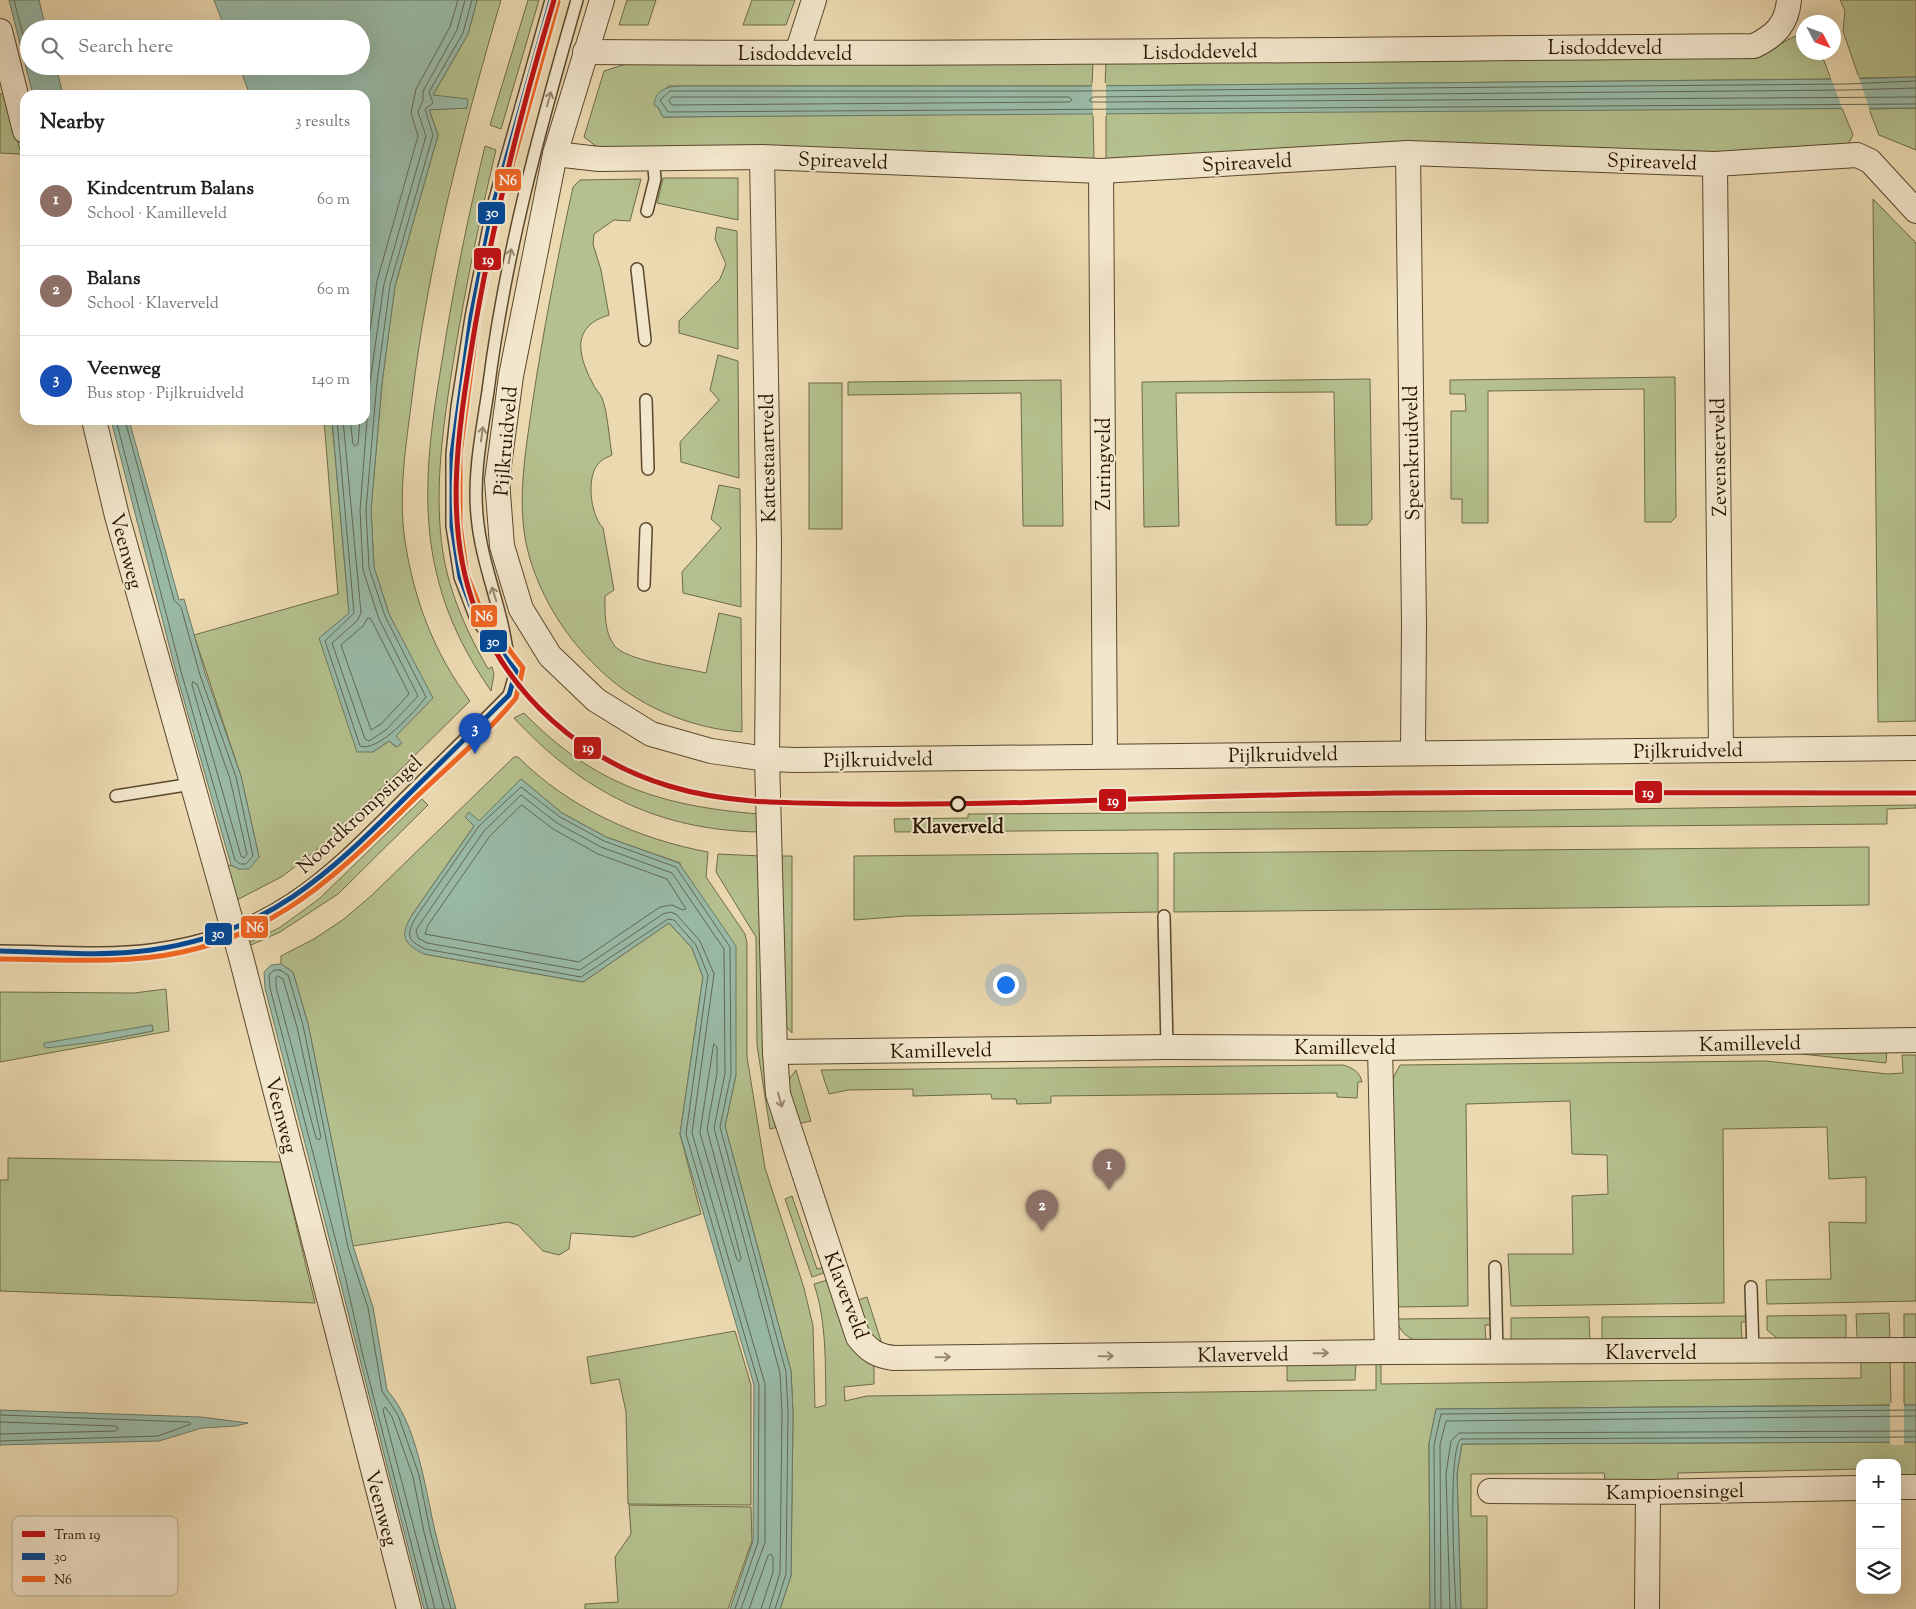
<!DOCTYPE html>
<meta charset="utf-8">
<style>
:root{--surface:#fff;--page:#f6f6f6;--text:#202124;--muted:#757577;--line:#e0e0e0;--accent:#7c3aed}
body{margin:0;font-family:"Sorts Mill Goudy",serif;background:var(--page);color:var(--text)}
.controls{position:absolute;right:15px;bottom:15px;display:grid;overflow:hidden;border-radius:10px;box-shadow:0 5px 20px #0002}
.controls button{width:45px;height:45px;display:grid;place-items:center;padding:0;border:0;border-bottom:1px solid var(--line);background:var(--surface);color:var(--text);font:25px sans-serif}
.compass{position:absolute;left:1796px;top:15px;width:45px;height:45px;border-radius:50%;background:var(--surface);box-shadow:0 5px 20px #0002;rotate:131deg}
.you{position:absolute;left:1005px;top:984px;width:18px;height:18px;margin:-12px;border:4px solid #fff;border-radius:50%;background:#1a73e8;box-shadow:0 0 0 8px #1a73e833}
.badge{display:grid;place-items:center;width:32px;height:32px;border-radius:50%;background:var(--accent);color:#fff;font-size:16px;font-weight:700}
.pin{position:absolute;translate:-50% -41px;filter:drop-shadow(0 1px 2px #0008)}
.pin::after{content:'';position:absolute;top:26px;width:18px;height:15px;background:inherit;clip-path:polygon(0 0,100% 0,50% 100%)}
.list{margin:0;padding:0;list-style:none}
h2{display:flex;justify-content:space-between;align-items:center;height:65px;margin:0;padding:0 20px;font-size:21px}
h2 small{font-size:16px;font-weight:400;color:var(--muted)}
.list li{display:grid;grid-template-columns:32px 1fr auto;gap:15px;align-items:center;box-sizing:border-box;height:90px;padding:0 20px;border-top:1px solid var(--line)}
.list b{display:block;font-size:19px;white-space:nowrap}
.list p{margin:0;font-size:16px;white-space:nowrap;color:var(--muted)}
.list em{font-size:16px;font-style:normal;color:var(--muted)}
.icon{flex:none;width:28px;height:28px;fill:none;stroke:currentColor;stroke-width:2;stroke-linecap:round;stroke-linejoin:round}
.map{position:relative;flex:none;width:1916px;height:1609px;overflow:hidden}
.search{position:absolute;background:var(--surface);box-shadow:0 5px 20px #0002;left:20px;top:20px;width:350px;height:55px;display:flex;align-items:center;gap:12px;box-sizing:border-box;padding:0 18px;border-radius:28px;color:var(--muted);font-size:19px}
.panel{position:absolute;background:var(--surface);box-shadow:0 5px 20px #0002;left:20px;top:90px;width:350px;height:335px;border-radius:15px}
.map>svg:first-child{display:block}
</style>
<div class="map">
<svg width="1916" height="1609" viewBox="0 0 1916 1609">
<rect width="100%" height="100%" fill="#ebd9b0"/>
<filter id="stains"><feTurbulence type="fractalNoise" baseFrequency=".004" numOctaves="4"/><feColorMatrix values="0 0 0 0 .2 0 0 0 0 .09 0 0 0 0 .02 0 0 0 .5 -.17"/></filter>
<radialGradient id="worn" r=".72"><stop offset=".6" stop-color="#630" stop-opacity="0"/><stop offset="1" stop-color="#630" stop-opacity=".3"/></radialGradient>
<!-- green -->
<g fill="#b4c08d" stroke="#6e6b46" fill-rule="evenodd">
<path d="M477,0H501C463,131 428,262 412,398C406,445 398,494 405,541C414,600 434,653 470,701L330,839L283,876L235,901L226,866L231,865L239,869L259,857L241,776L194,635L338,594L324,420H332L349,613L373,752L389,741L396,747L395,736L432,699L389,614L374,567L371,510L382,383L395,286L438,135L429,109L467,108L433,95L468,34Z"/>
<path d="M528,0H539L501,129L490,125Z"/>
<path d="M627,0H656L648,25H619Z"/>
<path d="M752,0H795L786,25H743Z"/>
<path d="M1840,0H1916V77L1859,78L1843,31L1845,11Z"/>
<path d="M1801,34L1803,35L1804,52L1821,53L1831,79L1105,86L1106,60L1759,53C1775,49 1786,39 1801,34Z"/>
<path d="M1093,61L1092,86H668L654,105L658,107L663,117L1093,113L1094,159L601,150L584,137L604,71L629,63Z"/>
<path d="M0,94H6L21,154L0,153Z"/>
<path d="M1842,108L1853,135L1847,146L1713,153L1106,159V113Z"/>
<path d="M1916,108V150L1879,135L1869,109Z"/>
<path d="M485,146L496,150C478,225 463,300 451,376C442,434 434,495 443,553C450,595 467,632 488,669L492,667L494,674L491,691C467,656 448,620 438,579C419,508 430,432 442,361C453,289 468,217 485,146Z"/>
<path d="M663,178H738V220L657,203Z"/>
<path d="M641,179L630,221L614,220L594,234L593,244L601,270L609,315C572,326 577,353 592,382C594,388 600,393 602,398C608,413 609,439 612,455C609,457 604,458 601,461C585,473 590,515 603,528L614,590L605,596C605,612 604,631 614,645C625,661 686,668 706,673L719,613L741,618L742,732C688,728 635,705 597,667C566,637 543,601 530,559C515,509 525,456 532,406C543,332 557,260 573,187L580,180Z"/>
<path d="M1873,199L1916,243V721L1878,722Z"/>
<path d="M717,227L737,231L738,349L679,333V321L720,279L726,264L715,239Z"/>
<path d="M718,355L738,361L739,478L681,462L680,442L719,400L710,390Z"/>
<path d="M1675,377L1676,517L1671,522H1645L1644,389L1488,391V523H1462V499H1451V411H1466L1465,394H1450V380Z"/>
<path d="M1370,379L1372,519L1367,525H1336L1334,392L1176,393L1179,526L1144,527L1142,382Z"/>
<path d="M1061,380L1063,526H1023L1021,393L848,395V382Z"/>
<rect x="809" y="383" width="33" height="146"/>
<path d="M719,485L740,489L741,607L683,593L682,572L721,528L711,519Z"/>
<path d="M524,713C594,785 661,806 759,814V832C657,830 583,792 514,718Z"/>
<path d="M514,757H518C569,808 638,839 708,852L706,877L745,934L747,943V1057L765,1168L804,1288L813,1326L815,1408L826,1405C825,1365 827,1323 814,1284L831,1279L874,1363V1384L844,1387L845,1401L867,1396L1376,1390V1364L1381,1365V1384L1861,1378V1359H1890L1891,1405L1436,1409L1429,1444L1430,1609H780L791,1576L793,1413L791,1371L725,1126L736,1075L680,863L606,837L562,813L521,779L479,821L465,817L474,826L412,915L424,954L583,982L669,923L692,948L703,977L680,1134L701,1214L634,1237L571,1233L569,1249L559,1255L543,1251L518,1225L508,1222L353,1246L308,1024L293,972L281,964V956L314,939L344,919L372,895Z"/>
<path d="M422,799L428,805L338,894L280,932L249,946L248,943L279,928L319,899Z"/>
<path d="M1916,805V808L1887,809V824L895,832L894,819L968,818V814L1471,811Z"/>
<path d="M1869,847V905L1174,912V853Z"/>
<path d="M1158,853V912L906,916L854,920V856Z"/>
<path d="M718,854L761,856L782,1126L770,1129L757,1045L756,937L716,872Z"/>
<path d="M781,856H792V1033L786,1026Z"/>
<path d="M166,989L169,1031L0,1062V992L134,993ZM152,1025L153,1031L101,1041L99,1036Z"/>
<path d="M1764,1050H1887L1886,1063Z"/>
<path d="M1902,1055H1916V1301L1767,1304L1766,1280L1831,1279L1829,1222L1866,1223V1177L1829,1179L1827,1127L1723,1129L1724,1303L1511,1306L1508,1254H1573L1572,1196L1608,1194L1607,1155L1572,1154L1570,1101L1466,1104L1468,1306L1395,1307L1391,1082L1400,1065L1765,1061L1888,1074L1903,1073Z"/>
<path d="M1343,1065C1353,1068 1360,1072 1362,1082H1358L1357,1098L1337,1097V1093L1051,1096V1103L1017,1104L1016,1099H992L991,1094L913,1096V1089L848,1090L829,1094L821,1070Z"/>
<path d="M796,1070L811,1121L797,1124L787,1082Z"/>
<path d="M8,1158L281,1162L315,1303L0,1291V1180H8Z"/>
<path d="M792,1196L817,1269L828,1266L829,1271L812,1277L785,1199Z"/>
<path d="M867,1297L883,1347L873,1342L855,1301Z"/>
<path d="M1889,1313L1890,1338L1859,1339L1857,1336L1856,1314Z"/>
<rect x="1904" y="1314" width="12" height="24"/>
<path d="M1846,1315V1339L1779,1340L1767,1330V1316Z"/>
<path d="M1750,1316V1322H1741L1742,1340L1602,1341V1317Z"/>
<path d="M1589,1317L1590,1342L1511,1343V1318Z"/>
<path d="M1493,1318V1325H1485L1486,1343L1416,1341C1405,1336 1399,1330 1396,1319Z"/>
<path d="M735,1331L751,1385V1505L628,1504L626,1412L619,1379L591,1384L587,1357Z"/>
<rect x="1904" y="1359" width="12" height="46"/>
<path d="M1356,1361L1355,1380L1287,1381V1362Z"/>
<path d="M1916,1442V1476H1897V1463H1860V1469L1678,1473V1480H1605L1604,1473L1471,1474V1516H1487V1609H1461L1457,1474L1462,1444Z"/>
<path d="M629,1505L751,1507L752,1541L728,1609H585V1604L618,1602L615,1557L631,1534Z"/>
</g>
<!-- water -->
<g fill="#99baa7" stroke="#6c7864">
<path d="M9,0H39L46,29H29V66H56L63,95H33Z"/>
<path d="M214,0H477L468,34L433,95L468,99L467,108L429,110L438,135L395,286L382,383L371,510L374,567L389,614L433,698L396,736L402,743L397,747L389,741L373,752H357L319,638L349,613L332,420H365V95H250L239,66H361V29H225Z"/>
<path d="M1916,77V108L663,117L658,107L654,105C655,89 669,86 683,86H1082L1847,79Z"/>
<path d="M111,420H129L179,600L184,599L205,673L241,776L259,857L249,869H239L231,865L177,676Z"/>
<path d="M521,779L562,813L606,837L679,863L736,946V1075L725,1126L791,1371L793,1413L791,1576L780,1609H730L753,1541L754,1385L680,1134L703,977L692,948L669,923L583,982L424,954C402,943 400,935 412,915L474,826L465,817L469,812L479,821Z"/>
<path d="M281,964L293,972L308,1024L353,1246L373,1307L387,1390C417,1423 425,1488 435,1531C441,1557 449,1583 456,1609H424C370,1402 319,1195 265,988L264,972L271,965Z"/>
<path d="M152,1025L153,1031L101,1041L46,1048L44,1046V1043Z"/>
<path d="M1916,1405V1442L1462,1444L1457,1474L1461,1609H1430L1429,1444L1436,1409Z"/>
<path d="M0,1410L201,1417L248,1423L236,1426L202,1428L159,1441L0,1445Z"/>
</g>
<!-- pier -->
<g fill="#ebd9b0">
<path d="M1858,75L1870,111L1843,110L1830,76Z"/>
<path d="M1092,83H1106V116H1093Z"/>
<rect x="1890" y="1403" width="14" height="42"/>
</g>
<g fill="none" stroke-linecap="round" stroke-linejoin="round">
<!-- shore -->
<g stroke="#616854" stroke-width="1">
<path d="M14,0L29,58"/>
<path d="M1916,81L1847,84L1082,91H670L660,100L668,112L1916,104"/>
<path d="M1916,88L1847,90L1093,97L1089,100L1091,102H1106L1916,97"/>
<path d="M672,97H1069L1072,100L1069,102L672,105L669,101Z"/>
<path d="M365,366L377,281L418,136L411,113L416,89L450,27L458,0"/>
<path d="M116,420L182,675L235,860L240,864H246L253,856L236,777L200,675L181,607L174,600L125,420"/>
<path d="M337,420L354,613L325,641L360,746C378,753 415,711 426,697L385,616L369,568L366,510L377,382L390,285L433,135L425,109L433,103L429,92L463,33L472,0"/>
<path d="M343,420L361,613L357,621L332,643L365,739L369,741L386,730L418,696L379,619L363,570L360,510L370,382L384,284L426,136L418,112L423,100V91L457,30L465,0"/>
<path d="M350,420L353,444L355,446L358,444L360,420"/>
<path d="M368,618L371,619L409,694L381,724L371,730L341,645L363,626Z"/>
<path d="M193,682L197,684L230,779L247,854L244,858L241,856L192,685Z"/>
<path d="M522,805L553,829L598,854L667,879L686,909L683,910L672,905L660,907L579,962L425,934L428,925L490,836Z"/>
<path d="M278,976L283,979L297,1027L321,1137L319,1140L316,1138L276,987V978Z"/>
<path d="M714,1044L717,1047V1073L707,1129L741,1258L739,1262L737,1260L700,1133Z"/>
<path d="M0,1415L189,1422L191,1424L158,1436L0,1441"/>
<path d="M0,1422L116,1426L118,1428L116,1431L0,1434"/>
<path d="M428,1609L362,1352L345,1276L270,988L269,975L274,970H280L288,975L303,1025L348,1247L368,1308L382,1391L398,1415L419,1475L430,1531L451,1609"/>
<path d="M435,1609L383,1410L385,1407L392,1417L413,1477L424,1532L444,1609"/>
<path d="M735,1609L758,1542L759,1385L686,1134L708,975L696,945L674,920L668,919L581,977L425,949C407,940 406,935 416,917L479,826L521,787L560,817L604,841L676,867L730,947L731,1074L720,1127L786,1372L788,1413L786,1574L775,1609"/>
<path d="M741,1609L765,1542V1384L692,1133L714,974L700,941L676,914L670,912L663,914L580,970L427,943L418,938L416,930L422,921L484,831L521,795L557,823L601,847L672,873L724,949L725,1073L714,1128L780,1373L782,1413L780,1573L769,1609"/>
<path d="M749,1609L768,1556L771,1554L773,1557V1572L761,1609"/>
<path d="M1435,1609L1434,1445L1441,1414L1916,1410"/>
<path d="M1441,1609L1440,1445L1446,1421L1916,1416"/>
<path d="M1450,1609L1446,1474L1451,1441L1459,1433L1916,1431"/>
<path d="M1456,1609C1455,1584 1447,1450 1461,1439L1916,1437"/>
</g>
<defs>
<g id="service">
<path d="M647,211L655,179L653,158"/>
<path d="M637,269L645,340"/>
<path d="M646,400L648,469"/>
<path d="M644,585L646,529"/>
<path d="M508,659C503,609 481,565 477,515C473,474 482,431 488,391C505,255 539,131 577,0"/>
<path d="M116,796L192,784"/>
<path d="M1164,916L1167,1047"/>
<path d="M0,951C48,951 104,956 151,950C272,934 325,878 407,796C441,762 476,729 509,695L516,671L476,619L460,577L452,526V454L457,407L471,317L493,206L551,0"/>
<path d="M1495,1267L1497,1353"/>
<path d="M1751,1287L1753,1351"/>
</g>
<g id="minor">
<path d="M602,0L555,154L511,376L497,480L502,546L521,609L550,656L596,700L651,734L711,751L767,759L796,760L1916,748"/>
<path d="M0,31L25,131"/>
<path d="M585,52C974,55 1364,49 1754,46C1775,36 1787,24 1789,0"/>
<path d="M797,53L814,0"/>
<path d="M1408,153L1414,624L1413,752"/>
<path d="M555,154L599,159L762,157L1101,171L1408,153L1715,164L1857,155L1870,161L1916,211"/>
<path d="M762,157L769,543L767,759L775,1052L778,1094L858,1337C869,1351 877,1356 894,1358L1387,1352L1916,1350"/>
<path d="M1715,164L1721,750"/>
<path d="M1101,171L1105,756"/>
<path d="M94,420L117,516L241,957L409,1609"/>
<path d="M1380,1048L1387,1352"/>
<path d="M775,1052L1167,1047L1380,1048L1916,1040"/>
<path d="M1897,1487H1916"/>
<path d="M1490,1491L1648,1492L1860,1488"/>
<path d="M1647,1609L1648,1492"/>
</g>
</defs>
<!-- service casing -->
<use href="#service" stroke="#5a472c" stroke-width="14"/>
<!-- minor casing -->
<use href="#minor" stroke="#5a472c" stroke-width="26"/>
<!-- service -->
<use href="#service" stroke="#f2e6cc" stroke-width="11"/>
<!-- minor -->
<use href="#minor" stroke="#f2e6cc" stroke-width="24"/>
<defs>
<path id="bus-1" d="M0,951C50,952 101,957 151,950C267,934 328,875 407,796C441,762 475,729 509,695L516,671L476,619L460,577L452,526V454L471,317L493,206L551,0"/>
<path id="bus-2" d="M0,959C44,959 88,962 132,959C257,951 327,886 411,802C446,768 485,736 516,698L523,668L483,615L467,575L460,525V454L478,318L500,208L558,2"/>
</defs>
<!-- bus-1 casing -->
<use href="#bus-1" stroke="#f2e6cc" stroke-width="9"/>
<!-- bus-2 casing -->
<use href="#bus-2" stroke="#f2e6cc" stroke-width="9"/>
<!-- bus-1 -->
<use href="#bus-1" stroke="#004899" stroke-width="5"/>
<!-- bus-2 -->
<use href="#bus-2" stroke="#f26522" stroke-width="5"/>
<defs>
<path id="tram-1" d="M554,0C520,114 491,228 472,345C458,433 443,526 476,611C509,696 582,760 669,786C731,805 797,803 861,804C972,805 1083,801 1195,797C1435,790 1676,793 1916,793"/>
</defs>
<!-- tram-1 casing -->
<use href="#tram-1" stroke="#f2e6cc" stroke-width="9"/>
<!-- tram-1 -->
<use href="#tram-1" stroke="#c01115" stroke-width="5"/>
</g>
<!-- one-way arrows -->
<defs><path id="oneway-shaft" d="M-6 0H5M1.5-3L5.5 0L1.5 3" fill="none" stroke-width="1.6" stroke-linecap="round" stroke-linejoin="round" transform="scale(1.25)"/></defs>
<g stroke="#988870">
<use href="#oneway-shaft" transform="translate(549 99) rotate(-74)"/>
<use href="#oneway-shaft" transform="translate(510 256) rotate(-79)"/>
<use href="#oneway-shaft" transform="translate(482 434) rotate(-82)"/>
<use href="#oneway-shaft" transform="translate(494 594) rotate(-108)"/>
<use href="#oneway-shaft" transform="translate(780 1100) rotate(74)"/>
<use href="#oneway-shaft" transform="translate(1321 1353) rotate(-1)"/>
<use href="#oneway-shaft" transform="translate(1106 1356) rotate(-1)"/>
<use href="#oneway-shaft" transform="translate(943 1357) rotate(-1)"/>
</g>
<!-- markers -->
<circle fill="#f2e6cc" stroke="#291600" stroke-width="2.5" cx="958" cy="804" r="7"/>
<g text-anchor="middle" stroke-width="4" stroke-linejoin="round" paint-order="stroke">
<!-- street labels -->
<g font-size="20" fill="#291600" stroke="#f2e6cc">
<text x="1605" y="54">Lisdoddeveld</text>
<text transform="translate(1200 51) rotate(-1)" y="7">Lisdoddeveld</text>
<text x="795" y="60">Lisdoddeveld</text>
<text transform="translate(843 160) rotate(2)" y="7">Spireaveld</text>
<text transform="translate(1652 161) rotate(2)" y="7">Spireaveld</text>
<text transform="translate(1247 162) rotate(-3)" y="7">Spireaveld</text>
<text transform="translate(505 441) rotate(-85)" y="7">Pijlkruidveld</text>
<text transform="translate(1411 453) rotate(-91)" y="7">Speenkruidveld</text>
<text transform="translate(1718 457) rotate(-91)" y="7">Zevensterveld</text>
<text transform="translate(767 458) rotate(-91)" y="7">Kattestaartveld</text>
<text transform="translate(1103 464) rotate(-90)" y="7">Zuringveld</text>
<text transform="translate(127 551) rotate(75)" y="7">Veenweg</text>
<text transform="translate(1688 750) rotate(-1)" y="7">Pijlkruidveld</text>
<text transform="translate(1283 754) rotate(-1)" y="7">Pijlkruidveld</text>
<text transform="translate(878 759) rotate(-1)" y="7">Pijlkruidveld</text>
<text transform="translate(359 814) rotate(-43)" y="7">Noordkrompsingel</text>
<text transform="translate(1750 1043) rotate(-1)" y="7">Kamilleveld</text>
<text x="1345" y="1054">Kamilleveld</text>
<text transform="translate(941 1050) rotate(-1)" y="7">Kamilleveld</text>
<text transform="translate(282 1115) rotate(76)" y="7">Veenweg</text>
<text transform="translate(847 1295) rotate(69)" y="7">Klaverveld</text>
<text x="1651" y="1359">Klaverveld</text>
<text transform="translate(1243 1354) rotate(-1)" y="7">Klaverveld</text>
<text transform="translate(1675 1491) rotate(-1)" y="7">Kampioensingel</text>
<text transform="translate(382 1508) rotate(75)" y="7">Veenweg</text>
</g>
<!-- stop labels -->
<g font-size="20" font-weight="bold" fill="#291600" stroke="#f2e6cc">
<text x="958" y="833">Klaverveld</text>
</g>
</g>
<!-- legend -->
<rect x="12" y="1516" width="166" height="80" rx="8" fill="#f2e6cc" stroke="#b6a88f" stroke-width="1"/>
<rect x="22" y="1531" width="23" height="6" fill="#c01115"/>
<rect x="22" y="1553" width="23" height="7" fill="#004899"/>
<rect x="22" y="1576" width="23" height="6" fill="#f26522"/>
<g font-size="14" fill="#291600">
<text x="54" y="1539">Tram 19</text>
<text x="54" y="1561">30</text>
<text x="54" y="1584">N6</text>
</g>
<g stroke="#f2e6cc" stroke-width="2">
<rect x="494" y="168" width="28" height="24" rx="5" fill="#f26522"/>
<rect x="477" y="201" width="29" height="24" rx="5" fill="#004899"/>
<rect x="473" y="247" width="29" height="24" rx="5" fill="#c01115"/>
<rect x="470" y="604" width="28" height="24" rx="5" fill="#f26522"/>
<rect x="479" y="629" width="29" height="24" rx="5" fill="#004899"/>
<rect x="573" y="736" width="29" height="24" rx="5" fill="#c01115"/>
<rect x="1634" y="780" width="29" height="24" rx="5" fill="#c01115"/>
<rect x="1098" y="788" width="29" height="24" rx="5" fill="#c01115"/>
<rect x="240" y="915" width="29" height="24" rx="5" fill="#f26522"/>
<rect x="204" y="922" width="29" height="24" rx="5" fill="#004899"/>
</g>
<g font-size="14" text-anchor="middle" font-weight="bold" fill="#fff">
<text x="508" y="185">N6</text>
<text x="492" y="217">30</text>
<text x="488" y="264">19</text>
<text x="484" y="621">N6</text>
<text x="493" y="646">30</text>
<text x="588" y="752">19</text>
<text x="1648" y="797">19</text>
<text x="1113" y="805">19</text>
<text x="255" y="932">N6</text>
<text x="218" y="938">30</text>
</g>
<rect width="100%" height="100%" filter="url(#stains)"/>
<rect width="100%" height="100%" fill="url(#worn)"/>
</svg>
<div class="controls">
<button>+</button>
<button>−</button>
<button><svg class="icon" aria-label="layers" viewBox="0 0 24 24"><path d="M12 4l9 5-9 5-9-5zM3 14l9 5 9-5"/></svg></button>
</div>
<svg class="compass" viewBox="-18 -18 36 36"><path d="M0-13l5 13h-10z" fill="#e53935"/><path d="M0 13l5-13h-10z" fill="#757577"/></svg>
<div class="you"></div>
<div class="pin badge" style="left:1109px;top:1190px;background:#8d6e63">1</div>
<div class="pin badge" style="left:1042px;top:1231px;background:#8d6e63">2</div>
<div class="pin badge" style="left:475px;top:754px;background:#1a4fb4">3</div>
<div class="search"><svg class="icon" aria-label="search" viewBox="0 0 24 24"><circle cx="10" cy="10" r="6"/><path d="M15 15l6 6"/></svg>Search here</div>
<section class="panel">
<h2>Nearby<small>3 results</small></h2>
<ul class="list">
<li><span class="badge" style="background:#8d6e63">1</span><div><b>Kindcentrum Balans</b><p>School · Kamilleveld</p></div><em>60 m</em></li>
<li><span class="badge" style="background:#8d6e63">2</span><div><b>Balans</b><p>School · Klaverveld</p></div><em>60 m</em></li>
<li><span class="badge" style="background:#1a4fb4">3</span><div><b>Veenweg</b><p>Bus stop · Pijlkruidveld</p></div><em>140 m</em></li>
</ul>
</section>
</div>
